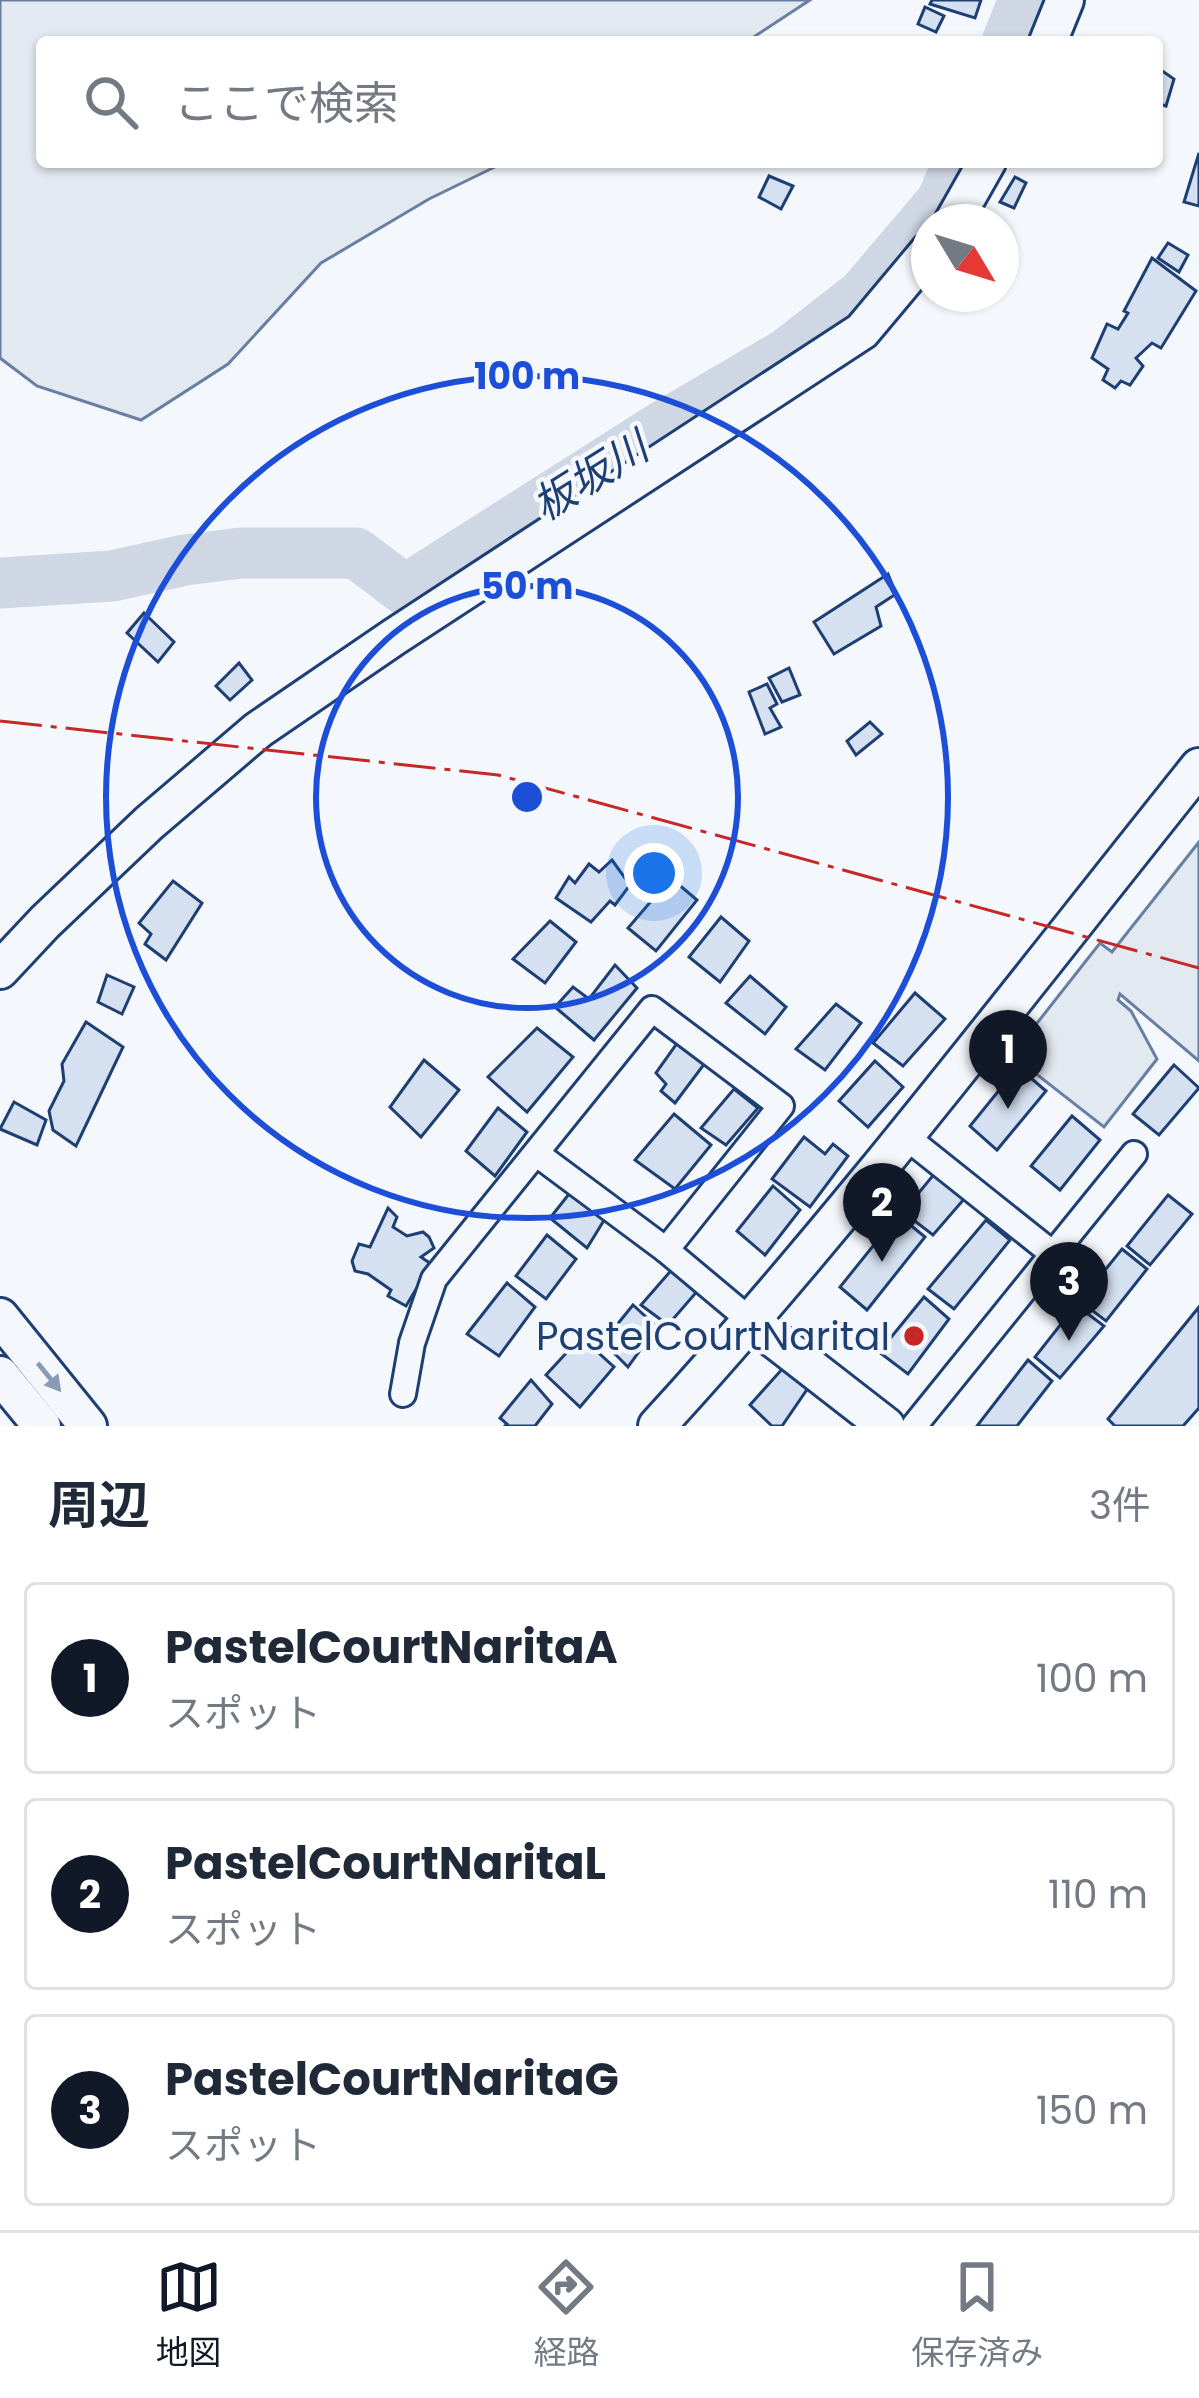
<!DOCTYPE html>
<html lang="ja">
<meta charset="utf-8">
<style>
:root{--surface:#fff;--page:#f2f2f3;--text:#1f2937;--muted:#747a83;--line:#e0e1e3;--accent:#111827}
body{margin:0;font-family:Poppins,"Noto Sans JP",sans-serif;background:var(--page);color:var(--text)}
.compass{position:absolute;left:911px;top:204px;width:108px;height:108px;border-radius:50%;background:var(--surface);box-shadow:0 3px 9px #0004;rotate:128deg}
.you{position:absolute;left:654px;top:873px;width:42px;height:42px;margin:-30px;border:9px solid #fff;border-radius:50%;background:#1a73e8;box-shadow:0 0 0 18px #1a73e833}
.badge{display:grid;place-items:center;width:78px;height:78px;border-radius:50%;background:var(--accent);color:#fff;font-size:39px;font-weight:700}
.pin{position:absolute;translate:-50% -99px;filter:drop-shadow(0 3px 6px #0008)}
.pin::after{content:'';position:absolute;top:63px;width:42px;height:36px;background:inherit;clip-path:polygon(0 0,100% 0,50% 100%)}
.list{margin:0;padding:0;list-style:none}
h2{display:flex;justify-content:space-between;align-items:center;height:156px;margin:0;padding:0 48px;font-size:51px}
h2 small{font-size:39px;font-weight:400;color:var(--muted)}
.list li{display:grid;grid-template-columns:78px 1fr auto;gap:36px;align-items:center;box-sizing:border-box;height:192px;margin:0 24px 24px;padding:0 24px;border:3px solid var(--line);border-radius:12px}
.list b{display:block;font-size:45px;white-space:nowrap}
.list p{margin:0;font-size:39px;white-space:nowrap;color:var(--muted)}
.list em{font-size:39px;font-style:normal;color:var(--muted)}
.icon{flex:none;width:66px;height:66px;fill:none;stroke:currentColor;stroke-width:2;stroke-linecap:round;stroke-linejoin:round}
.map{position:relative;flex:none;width:1199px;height:1426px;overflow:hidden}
.search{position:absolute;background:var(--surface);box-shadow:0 3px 9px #0004;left:36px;right:36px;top:36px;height:132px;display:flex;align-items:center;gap:30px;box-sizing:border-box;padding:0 42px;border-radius:12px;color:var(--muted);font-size:45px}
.sheet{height:804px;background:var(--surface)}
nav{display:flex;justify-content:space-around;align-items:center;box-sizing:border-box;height:168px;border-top:3px solid var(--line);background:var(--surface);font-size:33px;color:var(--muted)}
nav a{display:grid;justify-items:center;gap:6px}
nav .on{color:var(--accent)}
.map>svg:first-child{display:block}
</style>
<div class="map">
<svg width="1199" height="1426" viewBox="0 0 1199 1426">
<rect width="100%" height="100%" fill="#f4f7fb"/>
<!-- green -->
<g fill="#e3e9f0" stroke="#687fa3" stroke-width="3">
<path d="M0,0H810L746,42H42V162H505L429,199L321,263L228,364L141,420L37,386L0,358Z"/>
<path d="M1199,842V1061L1120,994L1118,1000L1131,1011L1157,1059L1104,1127L1012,1055L1100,943L1112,952Z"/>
</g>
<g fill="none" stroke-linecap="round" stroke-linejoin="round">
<!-- river -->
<g stroke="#cfd7e4" stroke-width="51">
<path d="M1007,42L1024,0"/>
<path d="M0,583L112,576L185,560L241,553H356L405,590L663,426L786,354L863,294L942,201L958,162"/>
</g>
</g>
<!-- building -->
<g fill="#d5e0f0" stroke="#1d3f73" stroke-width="3">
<path d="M932,0H981L975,18L930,4Z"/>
<path d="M925,7L944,16L936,32L918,24Z"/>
<path d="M1158,68L1174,79L1166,106L1157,103Z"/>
<path d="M1199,153V206L1184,202Z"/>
<path d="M769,176L793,186L781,209L759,197Z"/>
<path d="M1015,177L1026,183L1014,208L1000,202Z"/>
<path d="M1168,243L1188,255L1179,272L1158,258Z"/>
<path d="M1152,258L1196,291L1161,348L1152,343L1136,358L1143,366L1130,385L1121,381L1115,388L1103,380L1108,369L1092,358L1107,324L1118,329L1128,313L1124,311Z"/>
<path d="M888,574L896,594L876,607L881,626L834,654L814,622Z"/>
<path d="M144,613L174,642L158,662L127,633Z"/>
<path d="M239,663L252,680L230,700L216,686Z"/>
<path d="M789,668L800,695L782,702L769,678Z"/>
<path d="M767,684L777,704L770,708L781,727L765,734L749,692Z"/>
<path d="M870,722L882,734L856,755L847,741Z"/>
<path d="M612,860L630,885L615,905L610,901L591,922L556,898L569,877L575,883L589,864L599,872Z"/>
<path d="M671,878L697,900L656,951L628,928Z"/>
<path d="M173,881L202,903L166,960L145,944L151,934L139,923Z"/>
<path d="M721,917L749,941L720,982L689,957Z"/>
<path d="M550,921L576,942L545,983L513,959Z"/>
<path d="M615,965L637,988L594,1040L555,1007L573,987L589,999Z"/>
<path d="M107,975L134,987L122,1014L98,1002Z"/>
<path d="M750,976L786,1007L765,1034L726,1003Z"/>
<path d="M915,993L945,1019L903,1066L873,1043Z"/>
<path d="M836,1004L861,1023L825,1070L796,1049Z"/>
<path d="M86,1022L123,1047L76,1146L53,1130L49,1111L64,1081L62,1064Z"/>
<path d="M537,1028L573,1057L527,1112L488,1077Z"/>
<path d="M678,1042L705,1063L675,1103L661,1091L666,1084L656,1073Z"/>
<path d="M424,1060L459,1090L421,1137L390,1107Z"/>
<path d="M875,1061L903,1087L868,1127L839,1101Z"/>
<path d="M1174,1065L1199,1088L1159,1135L1133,1114Z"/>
<path d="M1018,1067L1046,1091L997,1150L970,1126Z"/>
<path d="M734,1089L758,1108L726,1145L701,1128Z"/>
<path d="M14,1102L46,1120L37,1145L0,1129Z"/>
<path d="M498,1108L527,1132L495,1176L466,1151Z"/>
<path d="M674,1114L711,1145L675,1189L635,1160Z"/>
<path d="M1072,1116L1100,1140L1060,1190L1031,1166Z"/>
<path d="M804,1137L825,1154L833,1144L848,1156L810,1207L772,1179Z"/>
<path d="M935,1173L965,1198L933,1235L903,1212Z"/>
<path d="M773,1186L800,1210L765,1255L737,1231Z"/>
<path d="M573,1189L606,1217L587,1248L550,1218Z"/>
<path d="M1168,1195L1192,1214L1150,1265L1127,1246Z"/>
<path d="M388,1208L397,1217L393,1227L407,1236L423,1232L429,1237L434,1248L421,1257L431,1264L406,1306L388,1296L391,1290L368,1274L355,1271L352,1261L359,1244L370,1247Z"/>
<path d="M898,1215L925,1237L867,1310L840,1287Z"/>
<path d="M986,1220L1010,1240L954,1309L928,1289Z"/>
<path d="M547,1235L576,1259L546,1299L516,1276Z"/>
<path d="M1122,1249L1147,1269L1106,1321L1080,1301Z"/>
<path d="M675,1266L700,1288L668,1325L641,1305Z"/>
<path d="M507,1283L535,1307L499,1356L467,1334Z"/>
<path d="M924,1297L949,1319L908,1374L879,1352Z"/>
<path d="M633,1305L657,1327L628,1367L603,1342Z"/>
<path d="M1076,1305L1104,1326L1060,1378L1035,1357Z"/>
<path d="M1199,1307V1408L1183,1426H1115L1108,1419Z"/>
<path d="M581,1337L614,1367L580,1407L546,1375Z"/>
<path d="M1028,1360L1052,1381L1017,1426H977Z"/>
<path d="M784,1367L808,1388L782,1426H772L750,1405Z"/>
<path d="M531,1380L552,1404L535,1426H505L507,1424L500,1418Z"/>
</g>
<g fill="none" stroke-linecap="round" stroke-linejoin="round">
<defs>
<g id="street">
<path d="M905,1136L1053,1254L914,1426"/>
<path d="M537,1154L666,1250L752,1322"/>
<path d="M1053,1254L1134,1154"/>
<path d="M403,1394L412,1343L434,1279L652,1009L781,1106L666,1250"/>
</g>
<g id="secondary">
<path d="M1048,42L1065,0"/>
<path d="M953,222L987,162"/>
<path d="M0,970L45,922L149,823L258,730L394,637L862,331L929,251"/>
<path d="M0,1317L88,1426"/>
<path d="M752,1322L886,1426"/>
<path d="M0,1375L42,1426"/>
<path d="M657,1426C849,1216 1021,989 1199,767"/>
</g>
</defs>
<!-- street casing -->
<use href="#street" stroke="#1d3f73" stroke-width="30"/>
<!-- secondary casing -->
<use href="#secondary" stroke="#1d3f73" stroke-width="42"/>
<!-- street -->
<use href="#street" stroke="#f4f7fb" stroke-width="24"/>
<!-- secondary -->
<use href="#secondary" stroke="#f4f7fb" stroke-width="36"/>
<!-- power -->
<path stroke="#c62828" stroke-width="3" stroke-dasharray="42 9 6 9" stroke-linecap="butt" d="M0,721L498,775L1199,968"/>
</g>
<!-- one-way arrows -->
<defs><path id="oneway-solid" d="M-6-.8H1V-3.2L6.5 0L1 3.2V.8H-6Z" transform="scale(3)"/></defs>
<use fill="#889bb7" href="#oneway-solid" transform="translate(49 1377) rotate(51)"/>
<!-- distance rings -->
<g fill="none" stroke="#1d4ed8" stroke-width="6">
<circle cx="527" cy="797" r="211"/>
<circle cx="527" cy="797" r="421"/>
</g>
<!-- markers -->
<circle fill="#c62828" stroke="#f4f7fb" stroke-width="4.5" cx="914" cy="1336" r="12"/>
<g text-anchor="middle" stroke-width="9" stroke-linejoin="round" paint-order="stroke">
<!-- poi labels -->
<g font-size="39" fill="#1d3f73" stroke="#f4f7fb" text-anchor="end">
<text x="890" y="1350">PastelCourtNaritaI</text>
</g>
<!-- water labels -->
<g font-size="42" font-style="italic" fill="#1d3f73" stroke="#f4f7fb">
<text transform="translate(590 476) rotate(-32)" y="15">板坂川</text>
</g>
</g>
<circle cx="527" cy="797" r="18" fill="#1d4ed8" stroke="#f4f7fb" stroke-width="6"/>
<g font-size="36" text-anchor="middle" font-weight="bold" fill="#1d4ed8" stroke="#f4f7fb" stroke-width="9" stroke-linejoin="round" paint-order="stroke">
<text x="527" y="389">100 m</text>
<text x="527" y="599">50 m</text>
</g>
</svg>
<svg class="compass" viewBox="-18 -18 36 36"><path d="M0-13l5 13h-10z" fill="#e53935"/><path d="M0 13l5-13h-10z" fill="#747a83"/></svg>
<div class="you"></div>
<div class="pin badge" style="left:1008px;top:1109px">1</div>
<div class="pin badge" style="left:882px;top:1262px">2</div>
<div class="pin badge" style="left:1069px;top:1341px">3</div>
<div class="search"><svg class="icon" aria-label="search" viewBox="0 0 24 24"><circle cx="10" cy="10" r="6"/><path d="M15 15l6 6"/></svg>ここで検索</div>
</div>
<section class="sheet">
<h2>周辺<small>3件</small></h2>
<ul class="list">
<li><span class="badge">1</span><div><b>PastelCourtNaritaA</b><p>スポット</p></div><em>100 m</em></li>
<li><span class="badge">2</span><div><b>PastelCourtNaritaL</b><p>スポット</p></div><em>110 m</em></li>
<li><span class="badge">3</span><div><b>PastelCourtNaritaG</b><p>スポット</p></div><em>150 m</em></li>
</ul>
</section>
<nav>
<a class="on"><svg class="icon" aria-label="map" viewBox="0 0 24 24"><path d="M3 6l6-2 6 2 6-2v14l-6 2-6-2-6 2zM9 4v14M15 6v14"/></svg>地図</a>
<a><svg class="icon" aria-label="directions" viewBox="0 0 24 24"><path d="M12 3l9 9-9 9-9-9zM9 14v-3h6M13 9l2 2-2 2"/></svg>経路</a>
<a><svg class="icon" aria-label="saved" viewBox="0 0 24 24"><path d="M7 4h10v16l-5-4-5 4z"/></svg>保存済み</a>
</nav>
